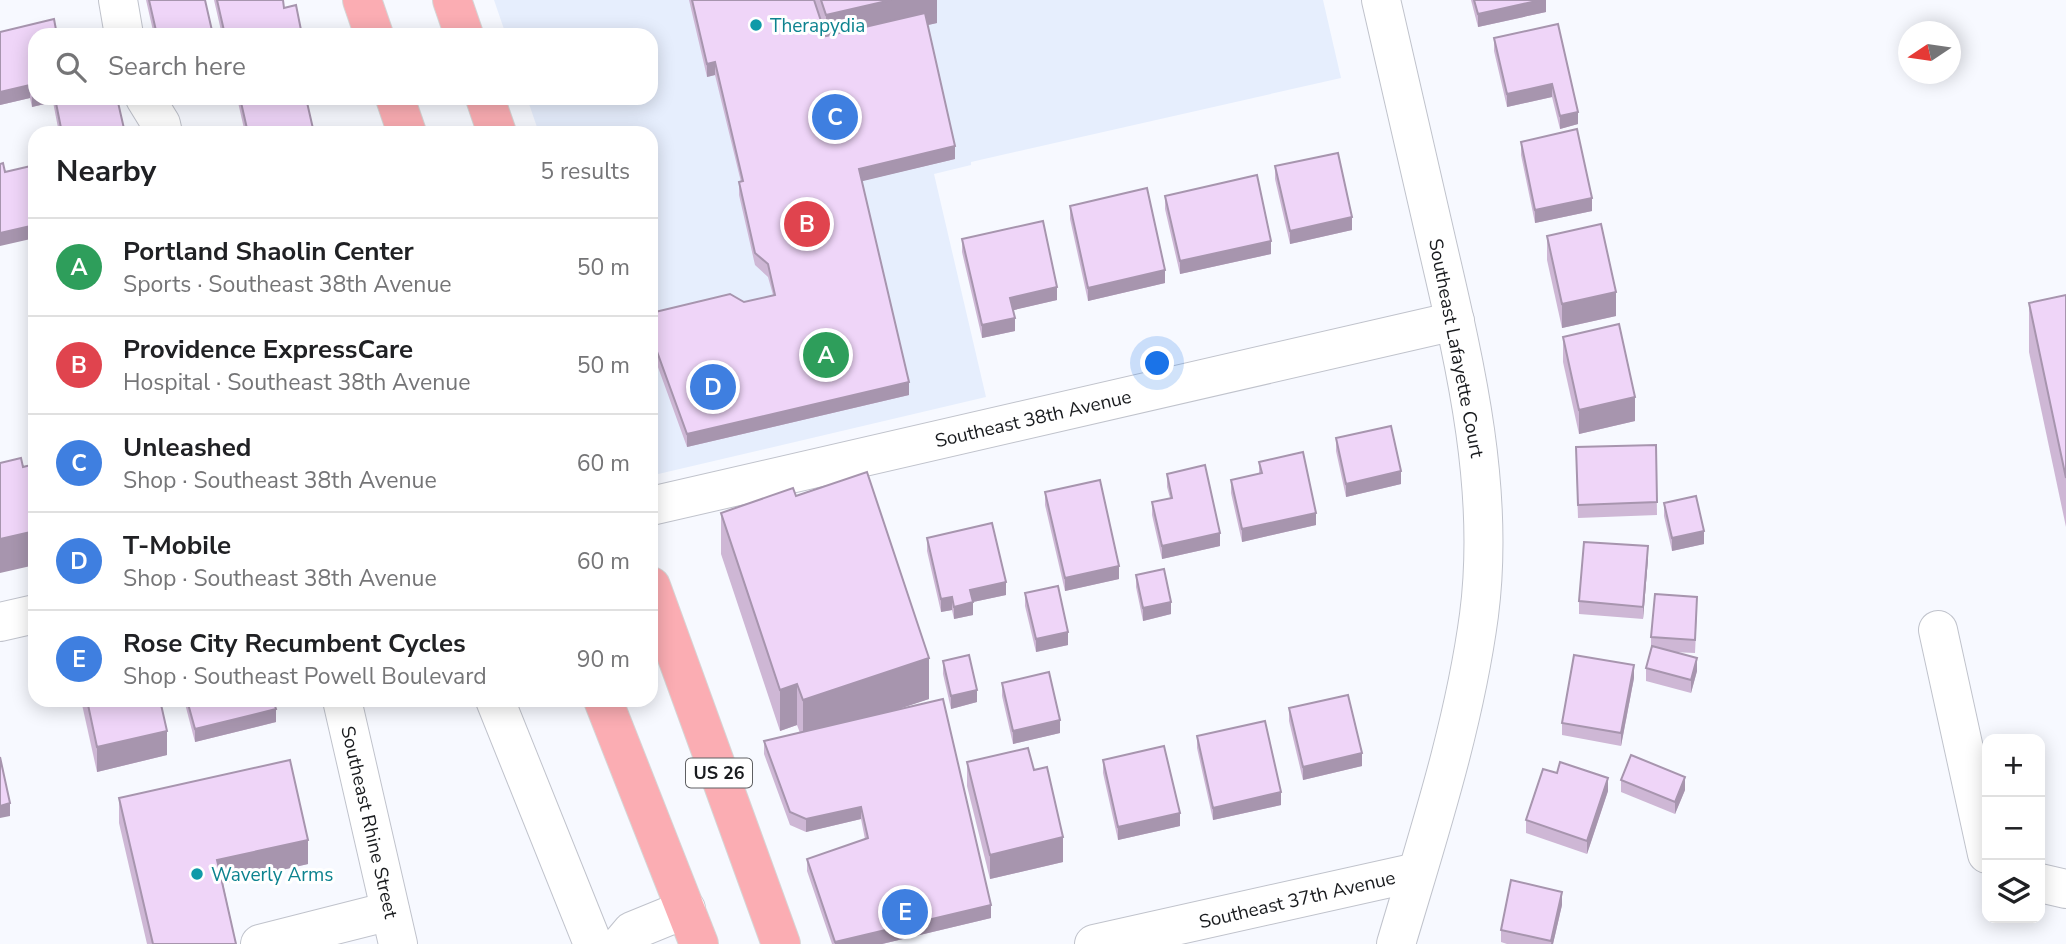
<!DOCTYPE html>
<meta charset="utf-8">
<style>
:root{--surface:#fff;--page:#f6f6f6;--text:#202124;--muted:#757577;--line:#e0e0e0;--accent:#d93025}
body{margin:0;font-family:"Nunito Sans",sans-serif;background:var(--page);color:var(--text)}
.controls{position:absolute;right:21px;bottom:21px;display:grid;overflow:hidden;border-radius:14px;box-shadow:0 4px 18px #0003}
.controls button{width:63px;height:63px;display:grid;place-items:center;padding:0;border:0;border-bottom:2px solid var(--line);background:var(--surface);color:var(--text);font:35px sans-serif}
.compass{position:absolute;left:1898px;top:21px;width:63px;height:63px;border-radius:50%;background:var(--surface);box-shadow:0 4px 18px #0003;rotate:257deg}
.you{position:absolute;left:1158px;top:364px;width:24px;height:24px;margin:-18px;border:5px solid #fff;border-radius:50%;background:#1a73e8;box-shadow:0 0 0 10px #1a73e833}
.badge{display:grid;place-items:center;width:46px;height:46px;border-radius:50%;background:var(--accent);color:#fff;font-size:23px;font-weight:700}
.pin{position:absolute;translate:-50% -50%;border:4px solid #fff;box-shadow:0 2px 7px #0006}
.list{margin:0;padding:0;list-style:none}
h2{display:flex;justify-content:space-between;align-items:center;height:91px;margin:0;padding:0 28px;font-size:30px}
h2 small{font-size:23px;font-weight:400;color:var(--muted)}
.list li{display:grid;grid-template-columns:46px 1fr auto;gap:21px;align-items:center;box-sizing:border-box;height:98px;padding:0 28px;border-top:2px solid var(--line)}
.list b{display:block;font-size:26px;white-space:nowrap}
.list p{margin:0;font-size:23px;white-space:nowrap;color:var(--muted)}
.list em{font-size:23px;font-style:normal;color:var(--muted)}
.icon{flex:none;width:38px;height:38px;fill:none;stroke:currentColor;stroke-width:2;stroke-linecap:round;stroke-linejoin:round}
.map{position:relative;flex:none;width:2066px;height:944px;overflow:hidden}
.search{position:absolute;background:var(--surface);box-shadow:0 4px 18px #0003;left:28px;top:28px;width:630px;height:77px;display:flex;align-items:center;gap:18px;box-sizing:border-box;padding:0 24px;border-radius:21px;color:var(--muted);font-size:26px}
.panel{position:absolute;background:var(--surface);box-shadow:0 4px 18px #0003;left:28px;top:126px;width:630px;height:581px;border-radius:21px}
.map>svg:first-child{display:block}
</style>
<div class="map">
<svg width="2066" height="944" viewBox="0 0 2066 944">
<rect width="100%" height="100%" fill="#f7f9ff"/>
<!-- built -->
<path fill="#e6eefd" d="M494,0H809L826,49L930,25L925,0H1323L1341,78L971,162V165L934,174L986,397L654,475L651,465V133H539L527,98H651V35H506Z"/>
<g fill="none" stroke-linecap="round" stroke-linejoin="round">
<defs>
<g id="minor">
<path d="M118,0L124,35"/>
<path d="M1381,0C1400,83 1419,165 1438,248C1466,368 1495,491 1479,615C1464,727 1428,836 1396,944"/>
<path d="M145,98L161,124L163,133"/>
<path d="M651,506L1455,321"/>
<path d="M0,622L35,614"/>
<path d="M1938,630L1987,854"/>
<path d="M342,700L398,944"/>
<path d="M495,700L593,944"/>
<path d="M2040,883L2066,889"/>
<path d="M260,944L390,911"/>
<path d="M621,944L632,931L686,909"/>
<path d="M1094,944L1417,872"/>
</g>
<g id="major">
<path d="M362,0L374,35"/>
<path d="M452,0L464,35"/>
<path d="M395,98L407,133"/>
<path d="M485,98L497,133"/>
<path d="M651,586L781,944"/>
<path d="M603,700L699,944"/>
</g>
</defs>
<!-- minor casing -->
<use href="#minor" stroke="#c0c3cc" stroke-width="40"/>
<!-- major casing -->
<use href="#major" stroke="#d6d6d6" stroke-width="40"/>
<!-- minor -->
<use href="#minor" stroke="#fff" stroke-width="38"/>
<!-- major -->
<use href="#major" stroke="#fbadb3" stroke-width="38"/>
</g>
<!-- wall -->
<g fill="#ceb7d5">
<path d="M146,0H205L213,35H154Z"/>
<path d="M214,0H283L284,8L302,35H222Z"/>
<path d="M689,0H937V23L927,25L955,159L861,181L909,395L687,447L651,348V313L744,302L773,295L768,277L755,265L739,195V182H741L715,75L707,77Z"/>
<path d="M1471,0H1546V12L1478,27Z"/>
<path d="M54,19L35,98H117L125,133H59L53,102L32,107L30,98L0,105V32Z"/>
<path d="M1558,24L1578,124L1560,129L1552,97L1507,107L1494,51V38Z"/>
<path d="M237,98H306L314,133H245Z"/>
<path d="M1521,142L1592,211L1535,223L1521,155Z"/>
<path d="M1275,166L1352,230L1290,244L1275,179Z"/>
<path d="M1165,196L1271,254L1180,274L1165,209Z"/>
<path d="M1070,206L1165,283L1088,301L1070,219Z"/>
<path d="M1547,236L1616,316L1562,328L1547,260Z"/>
<path d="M962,239L1057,300L1013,310L1015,331L982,338L962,252Z"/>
<path d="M2066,295V527L2029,352V303Z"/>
<path d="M1563,337L1635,421L1579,434L1563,362Z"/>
<path d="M1336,438L1401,484L1346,497L1336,451Z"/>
<path d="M1656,445L1657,515L1578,518L1576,460Z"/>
<path d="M1259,462L1316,525L1242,542L1231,493V480L1259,474Z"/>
<path d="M1167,474L1220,546L1162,559L1152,515V502L1170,498L1167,487Z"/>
<path d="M1045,492L1119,579L1065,591L1045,505Z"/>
<path d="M796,496L929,699L891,711L991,918L882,944H832L807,871V859L865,839L861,819L806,832L790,825L764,754V741L800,733L797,725L780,731L721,554V513Z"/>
<path d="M1664,503L1704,544L1672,551L1664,516Z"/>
<path d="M927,538L1006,595L973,602V615L954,619L952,610L941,612L927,551Z"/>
<path d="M1648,559L1643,619L1579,614V601Z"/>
<path d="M1136,575L1171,614L1143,621L1136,587Z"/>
<path d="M1025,593L1068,645L1036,652L1025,606Z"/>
<path d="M1697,610L1695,653L1672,652L1697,671L1691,693L1646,681V668L1651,648V637Z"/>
<path d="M943,661L977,702L951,709L943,674Z"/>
<path d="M1634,678L1621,746L1562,735V723Z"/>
<path d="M1002,683L1060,733L1013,744L1002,696Z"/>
<path d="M81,700H160L167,755L97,772Z"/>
<path d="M184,700H273L276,722L195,742Z"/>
<path d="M1289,708L1362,766L1303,780L1289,721Z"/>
<path d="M1197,736L1281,805L1213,820L1197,748Z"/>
<path d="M1103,760L1180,826L1118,840L1103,773Z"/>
<path d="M967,762L1034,770L1063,862L990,879L967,786Z"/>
<path d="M1557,773L1608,791L1587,854L1526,833V820Z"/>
<path d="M1621,780L1685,790L1675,814L1621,792Z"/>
<path d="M119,798L308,864L223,883L236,944H147L119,823Z"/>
<path d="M1562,905L1553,944H1507L1501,942V930Z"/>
</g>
<!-- shaded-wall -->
<g fill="#a795ae">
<path d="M891,0H937V23L826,49V15Z"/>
<path d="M1541,0H1546V12L1478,27V14Z"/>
<path d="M715,62V75L707,77V64Z"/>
<path d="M1552,84V97L1507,107V94Z"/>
<path d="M30,85V98L0,105V92Z"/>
<path d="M35,93V98H53V102L32,107V94Z"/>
<path d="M1578,112V124L1560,129V116Z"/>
<path d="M955,146V159L859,182V169Z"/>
<path d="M1592,198V211L1535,223V210Z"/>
<path d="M1352,217V230L1290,244V231Z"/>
<path d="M35,225V238L0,246V233Z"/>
<path d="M1271,241V254L1180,274V261Z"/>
<path d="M1165,270V283L1088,301V288Z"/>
<path d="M1057,287V300L1010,311V298Z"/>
<path d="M1616,292V316L1562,328V304Z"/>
<path d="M1015,318V331L982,338V325Z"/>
<path d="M909,382V395L687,447V434Z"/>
<path d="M1635,397V421L1579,434V410Z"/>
<path d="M1401,471V484L1346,497V484Z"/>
<path d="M1316,513V525L1242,542V529Z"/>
<path d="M35,531V565L0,573V539Z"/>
<path d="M1704,531V544L1672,551V538Z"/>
<path d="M1220,533V546L1162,559V546Z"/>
<path d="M1648,546V559L1643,619V607Z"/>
<path d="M1119,566V579L1065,591V578Z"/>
<path d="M1006,582V595L973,602V615L954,619V607L970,590Z"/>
<path d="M952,597V610L941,612V599Z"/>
<path d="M1171,602V614L1143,621V608Z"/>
<path d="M1068,632V645L1036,652V639Z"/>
<path d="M929,658V699L803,741V700Z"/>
<path d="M1697,658V671L1691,693V680Z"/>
<path d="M1634,665V678L1621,746V733Z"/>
<path d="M797,684V725L780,731V690Z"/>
<path d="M977,690V702L951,709V696Z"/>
<path d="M276,709V722L195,742V729Z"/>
<path d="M1060,720V733L1013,744V731Z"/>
<path d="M167,731V755L97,772V747Z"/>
<path d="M1362,753V766L1303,780V767Z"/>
<path d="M1685,777V790L1675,814V802Z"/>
<path d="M1608,778V791L1587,854V841Z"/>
<path d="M1281,792V805L1213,820V808Z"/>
<path d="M10,803V816L0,818V806Z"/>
<path d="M861,807V819L806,832V819Z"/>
<path d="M1180,813V826L1118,840V827Z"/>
<path d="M1063,837V862L990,879V855Z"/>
<path d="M308,840V864L217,885V860Z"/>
<path d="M1562,892V905L1553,944H1551Z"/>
<path d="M991,905V918L882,944H835V942Z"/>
</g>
<!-- building -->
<g fill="#efd5f8" stroke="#a795ae" stroke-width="2">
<path d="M149,0H205L213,35H157Z"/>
<path d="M217,0H283L284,8L296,5L302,35H225Z"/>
<path d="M692,0H814L826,36L925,13L955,146L859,169L909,382L687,434L651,335V322L653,321L651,313L730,294L744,302L775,295L768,264L755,253L739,182L743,181L715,62L707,64Z"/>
<path d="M821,0H891L826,15Z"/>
<path d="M1474,0H1541L1478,14Z"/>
<path d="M54,19L57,35H35V93L32,94L30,85L0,92V32Z"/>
<path d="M1558,24L1578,112L1560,116L1552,84L1507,94L1494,38Z"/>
<path d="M55,98H117L125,133H62Z"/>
<path d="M240,98H306L314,133H248Z"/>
<path d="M1577,129L1592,198L1535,210L1521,142Z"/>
<path d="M1338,153L1352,217L1290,231L1275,166Z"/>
<path d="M3,163L5,172L35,165V225L0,233V164Z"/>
<path d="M1257,175L1271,241L1180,261L1165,196Z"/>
<path d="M1147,188L1165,270L1088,288L1070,206Z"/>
<path d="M1043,221L1057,287L1010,298L1015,318L982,325L962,239Z"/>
<path d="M1601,224L1616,292L1562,304L1547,236Z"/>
<path d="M2066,295V478L2029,303Z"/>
<path d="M1619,324L1635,397L1579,410L1563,337Z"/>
<path d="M1391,426L1401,471L1346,484L1336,438Z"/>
<path d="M1656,445L1657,502L1578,505L1576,447Z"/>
<path d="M1303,452L1316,513L1242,529L1231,480L1262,473L1259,462Z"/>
<path d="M21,458L23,467L35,464V531L0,539V463Z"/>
<path d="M1205,465L1220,533L1162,546L1152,502L1172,498L1167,474Z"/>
<path d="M867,472L929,658L803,700L797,684L780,690L721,513L793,488L796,496Z"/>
<path d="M1100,480L1119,566L1065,578L1045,492Z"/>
<path d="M1696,496L1704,531L1672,538L1664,503Z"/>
<path d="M992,523L1006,582L970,590L973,602L954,607L952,597L941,599L927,538Z"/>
<path d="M1584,542L1648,546L1643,607L1579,601Z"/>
<path d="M1164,569L1171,602L1143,608L1136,575Z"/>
<path d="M1058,586L1068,632L1036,639L1025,593Z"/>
<path d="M1655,594L1697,597L1695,640L1651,637Z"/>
<path d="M1652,646L1697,658L1691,680L1646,668Z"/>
<path d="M969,655L977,690L951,696L943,661Z"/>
<path d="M1574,655L1634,665L1621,733L1562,723Z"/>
<path d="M1049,672L1060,720L1013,731L1002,683Z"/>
<path d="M1348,695L1362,753L1303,767L1289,708Z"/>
<path d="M943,699L991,905L835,942L807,859L868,838L861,807L806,819L790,812L764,741Z"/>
<path d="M87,700H160L167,731L97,747Z"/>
<path d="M187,700H273L276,709L195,729Z"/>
<path d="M1265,721L1281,792L1213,808L1197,736Z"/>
<path d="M1164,746L1180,813L1118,827L1103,760Z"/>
<path d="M1028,748L1034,770L1047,767L1063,837L990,855L967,762Z"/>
<path d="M1631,755L1685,777L1675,802L1621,780Z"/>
<path d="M0,757L10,803L0,806Z"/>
<path d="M290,760L308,840L217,860L236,944H153L119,798Z"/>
<path d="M1560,762L1608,778L1587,841L1526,820L1543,769L1557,773Z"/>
<path d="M1511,880L1562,892L1551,941L1501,930Z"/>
</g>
<!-- markers -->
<g fill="#0f9aa8" stroke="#fff" stroke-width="2.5">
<circle cx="756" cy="25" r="7"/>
<circle cx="197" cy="874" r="7"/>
</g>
<g text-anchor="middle" stroke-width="6" stroke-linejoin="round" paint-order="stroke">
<!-- shield labels -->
<rect fill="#fff" stroke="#5e5f62" stroke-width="2" x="686" y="758.5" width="66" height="29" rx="5"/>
<g font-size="18" font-weight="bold" fill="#191b1e">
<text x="719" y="779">US 26</text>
</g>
<!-- culture labels -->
<g font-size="19" fill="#0d838f" stroke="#fff" text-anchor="start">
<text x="770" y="32">Therapydia</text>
<text x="211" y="881">Waverly Arms</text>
</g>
<!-- street labels -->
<g font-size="19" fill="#191b1e" stroke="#fff">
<text transform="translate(1457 348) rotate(79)" y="7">Southeast Lafayette Court</text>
<text transform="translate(1033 418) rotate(-13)" y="7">Southeast 38th Avenue</text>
<text transform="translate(370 822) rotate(77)" y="7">Southeast Rhine Street</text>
<text transform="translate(1297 899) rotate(-13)" y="7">Southeast 37th Avenue</text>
</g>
</g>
</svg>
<div class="controls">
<button>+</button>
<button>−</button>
<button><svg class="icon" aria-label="layers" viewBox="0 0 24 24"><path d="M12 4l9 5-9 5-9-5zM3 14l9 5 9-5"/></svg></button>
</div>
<svg class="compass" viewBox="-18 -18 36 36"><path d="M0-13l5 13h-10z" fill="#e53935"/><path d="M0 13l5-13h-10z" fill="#757577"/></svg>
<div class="you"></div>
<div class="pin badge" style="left:826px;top:355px;background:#2e9e5b">A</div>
<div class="pin badge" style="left:807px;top:224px;background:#e0444e">B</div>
<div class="pin badge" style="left:835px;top:117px;background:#3f7fe0">C</div>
<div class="pin badge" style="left:713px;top:387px;background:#3f7fe0">D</div>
<div class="pin badge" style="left:905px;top:912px;background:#3f7fe0">E</div>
<div class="search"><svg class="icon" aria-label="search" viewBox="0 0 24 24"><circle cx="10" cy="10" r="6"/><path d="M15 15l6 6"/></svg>Search here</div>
<section class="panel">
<h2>Nearby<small>5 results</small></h2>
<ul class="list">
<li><span class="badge" style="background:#2e9e5b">A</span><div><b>Portland Shaolin Center</b><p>Sports · Southeast 38th Avenue</p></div><em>50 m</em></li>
<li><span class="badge" style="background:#e0444e">B</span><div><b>Providence ExpressCare</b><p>Hospital · Southeast 38th Avenue</p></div><em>50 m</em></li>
<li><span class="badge" style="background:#3f7fe0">C</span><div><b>Unleashed</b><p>Shop · Southeast 38th Avenue</p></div><em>60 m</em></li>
<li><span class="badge" style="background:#3f7fe0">D</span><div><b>T-Mobile</b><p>Shop · Southeast 38th Avenue</p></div><em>60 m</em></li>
<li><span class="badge" style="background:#3f7fe0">E</span><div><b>Rose City Recumbent Cycles</b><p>Shop · Southeast Powell Boulevard</p></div><em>90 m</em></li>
</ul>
</section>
</div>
